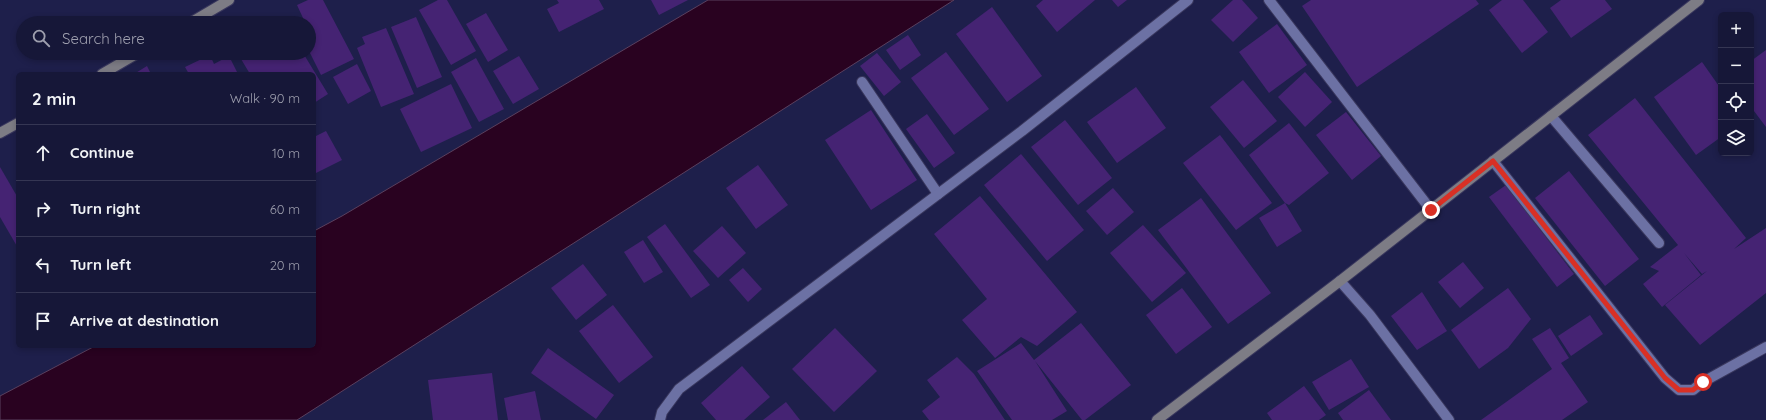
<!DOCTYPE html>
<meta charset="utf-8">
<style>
:root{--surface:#161738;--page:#232443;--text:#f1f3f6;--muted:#9e9fae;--line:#353653}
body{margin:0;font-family:Quicksand,sans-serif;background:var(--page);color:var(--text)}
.controls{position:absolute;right:12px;top:12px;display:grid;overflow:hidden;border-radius:6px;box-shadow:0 2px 6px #0003}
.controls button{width:36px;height:36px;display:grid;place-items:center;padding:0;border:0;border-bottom:1px solid var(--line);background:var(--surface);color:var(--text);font:20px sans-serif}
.stop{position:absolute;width:12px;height:12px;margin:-9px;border:3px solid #d93025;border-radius:50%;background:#fff}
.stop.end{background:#d93025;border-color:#fff;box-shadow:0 1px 4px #0008}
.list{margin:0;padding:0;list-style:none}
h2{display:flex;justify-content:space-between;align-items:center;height:52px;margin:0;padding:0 16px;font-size:17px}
h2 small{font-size:13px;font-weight:400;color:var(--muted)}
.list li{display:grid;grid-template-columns:26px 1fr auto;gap:12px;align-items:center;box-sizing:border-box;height:56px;padding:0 16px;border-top:1px solid var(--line)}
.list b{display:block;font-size:15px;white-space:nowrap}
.list em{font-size:13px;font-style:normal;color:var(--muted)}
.icon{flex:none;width:22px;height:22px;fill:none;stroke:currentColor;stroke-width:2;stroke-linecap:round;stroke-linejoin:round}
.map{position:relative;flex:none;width:1766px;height:420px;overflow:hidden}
.search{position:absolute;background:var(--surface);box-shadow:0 2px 6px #0003;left:16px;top:16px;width:300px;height:44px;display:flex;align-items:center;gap:10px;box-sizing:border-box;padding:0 14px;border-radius:22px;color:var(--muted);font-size:15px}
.panel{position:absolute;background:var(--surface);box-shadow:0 2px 6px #0003;left:16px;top:72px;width:300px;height:276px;border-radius:6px}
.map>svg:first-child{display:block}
</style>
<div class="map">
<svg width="1766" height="420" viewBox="0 0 1766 420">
<rect width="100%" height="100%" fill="#1e1f4b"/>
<!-- water -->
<path fill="#290220" stroke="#5a405e" d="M708,0H954L297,420H0V396L95,346H314V231L342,216Z"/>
<!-- building -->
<g fill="#452373">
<path d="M308,0H323L354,59L321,75L309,51V23H294L303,18L297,5Z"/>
<path d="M438,0H447L476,51L451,65L419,10Z"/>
<path d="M557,0H599L604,9L559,32L547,9L559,3Z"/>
<path d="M651,0H688L659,15Z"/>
<path d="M1043,0H1095L1057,32L1036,6Z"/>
<path d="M1112,0H1127L1118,7Z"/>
<path d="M1233,0H1242L1258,18L1233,42L1211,20Z"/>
<path d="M1311,0H1476L1479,4L1357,87L1302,6Z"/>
<path d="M1502,0H1523L1548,32L1522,53L1489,10Z"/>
<path d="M1561,0H1605L1612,9L1571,38L1550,8Z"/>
<path d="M992,7L1042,76L1007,102L956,34Z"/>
<path d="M486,13L508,50L488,62L466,24Z"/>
<path d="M416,17L442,77L417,88L391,27Z"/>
<path d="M1277,24L1307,65L1269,93L1239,52Z"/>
<path d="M386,28L414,94L381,107L357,48L365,44L362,37Z"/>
<path d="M908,35L921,55L900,70L886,50Z"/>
<path d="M1766,50V127L1751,107V61Z"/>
<path d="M946,52L989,109L954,135L911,78Z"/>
<path d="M240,53H303L328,94L314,103V74H250L238,54Z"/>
<path d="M877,53L901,82L884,96L860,66Z"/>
<path d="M210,55L214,64L229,56L238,74H189L185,67Z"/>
<path d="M519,56L539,89L513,104L493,71Z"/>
<path d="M476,58L504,109L479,122L451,72Z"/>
<path d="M1702,62L1721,89V137L1696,155L1654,97Z"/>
<path d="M357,64L371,91L348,104L333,77Z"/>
<path d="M147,66L151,74H134Z"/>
<path d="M1305,72L1332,102L1305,127L1278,97Z"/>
<path d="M1243,80L1277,121L1244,148L1210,107Z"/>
<path d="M451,84L472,128L421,152L400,109Z"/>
<path d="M1136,87L1166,128L1117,163L1087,122Z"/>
<path d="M1635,98L1746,238L1734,249L1766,228V293L1700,345L1665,305L1707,271L1702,274L1684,253L1701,275L1662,307L1643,284L1659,271L1650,267L1678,245L1588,135Z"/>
<path d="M871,110L917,180L871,210L825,140Z"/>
<path d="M1346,112L1381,156L1352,180L1316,135Z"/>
<path d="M927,114L955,153L934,168L906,129Z"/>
<path d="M1065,120L1112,178L1078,205L1031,147Z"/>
<path d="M1289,123L1329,173L1289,205L1285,203L1249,155Z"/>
<path d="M326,131L342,160L314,174V137Z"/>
<path d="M1220,135L1272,203L1236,230L1183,163Z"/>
<path d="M1021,154L1084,230L1047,261L984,185Z"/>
<path d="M758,165L788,205L756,229L726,188Z"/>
<path d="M0,167L18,198V248L0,217Z"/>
<path d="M1569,171L1639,259L1605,286L1535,198Z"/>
<path d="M1506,185L1574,274L1557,287L1489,197Z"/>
<path d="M1113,188L1134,212L1107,235L1086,211Z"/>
<path d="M980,196L1077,312L1037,346L1021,337L995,358L962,320L987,299L934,234Z"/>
<path d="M1201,198L1271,293L1228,324L1158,230Z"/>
<path d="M1285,203L1302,231L1277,247L1259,218Z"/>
<path d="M665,224L710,285L691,298L647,237Z"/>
<path d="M1143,225L1186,273L1152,302L1110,253Z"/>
<path d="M722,226L746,253L718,278L693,251Z"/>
<path d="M643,240L663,272L644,283L624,252Z"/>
<path d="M1463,262L1484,288L1460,308L1438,282Z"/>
<path d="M583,264L607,295L576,320L551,288Z"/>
<path d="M743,268L762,289L748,302L729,280Z"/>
<path d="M1182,288L1212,327L1176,354L1146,315Z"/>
<path d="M1508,288L1531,319L1508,348L1479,369L1451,330Z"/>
<path d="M1422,292L1447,331L1417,350L1391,316Z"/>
<path d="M613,305L653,357L619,383L579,331Z"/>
<path d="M1590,315L1603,334L1571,356L1558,336Z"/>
<path d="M1081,323L1131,385L1085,420H1082L1035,361L1067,411L1052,420H1012L977,371L1021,343L1034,360Z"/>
<path d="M835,328L877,371L834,412L792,369Z"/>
<path d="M1550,328L1569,358L1561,363L1588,402L1562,420H1481L1552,369L1532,339Z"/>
<path d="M548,348L614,395L596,419L531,373Z"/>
<path d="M957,357L974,374L1005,420H929L922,411L940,397L927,380Z"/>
<path d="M1351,359L1369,387L1329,410L1312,382Z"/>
<path d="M742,366L770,397L744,420H716L701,403Z"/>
<path d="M492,373L498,420H433L428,380Z"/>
<path d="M1304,386L1326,415L1319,420H1272L1267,413Z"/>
<path d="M1369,390L1391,420H1343L1338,413Z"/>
<path d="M535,391L541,420H508L504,398Z"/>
<path d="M786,402L800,420H763Z"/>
</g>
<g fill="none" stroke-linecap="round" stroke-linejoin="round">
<defs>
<g id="lane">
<path d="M862,82L938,194"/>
<path d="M1551,116L1659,243"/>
</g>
<g id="street">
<path d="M1269,0L1431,210"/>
<path d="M1493,161L1665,378L1679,390H1693L1703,382L1766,347"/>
<path d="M1340,281L1370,315L1449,420"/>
<path d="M660,420L662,412L679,389L1022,131L1188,0"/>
</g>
<g id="secondary">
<path d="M190,23L229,0"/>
<path d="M102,74L138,53"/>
<path d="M0,133L18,123"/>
<path d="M1157,420L1340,281L1699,0"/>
</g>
</defs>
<!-- lane casing -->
<use href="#lane" stroke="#39375d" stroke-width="12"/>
<!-- street casing -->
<use href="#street" stroke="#39375d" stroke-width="12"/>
<!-- secondary casing -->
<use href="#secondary" stroke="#39375d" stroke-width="12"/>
<!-- lane -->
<use href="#lane" stroke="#6c71a4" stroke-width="10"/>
<!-- street -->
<use href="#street" stroke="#6c71a4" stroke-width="10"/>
<!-- secondary -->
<use href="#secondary" stroke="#7d7c85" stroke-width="10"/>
</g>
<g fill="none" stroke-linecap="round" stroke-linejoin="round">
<!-- route -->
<path stroke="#d93025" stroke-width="5" d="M1431,210L1493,161L1665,378L1679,390H1693L1703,382"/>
</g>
</svg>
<div class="controls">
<button>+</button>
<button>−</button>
<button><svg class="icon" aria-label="locate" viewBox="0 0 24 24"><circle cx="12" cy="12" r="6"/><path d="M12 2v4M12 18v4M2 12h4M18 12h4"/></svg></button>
<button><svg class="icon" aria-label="layers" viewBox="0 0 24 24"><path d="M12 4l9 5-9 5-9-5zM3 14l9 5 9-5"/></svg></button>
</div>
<div class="stop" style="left:1703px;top:382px"></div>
<div class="stop end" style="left:1431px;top:210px"></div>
<div class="search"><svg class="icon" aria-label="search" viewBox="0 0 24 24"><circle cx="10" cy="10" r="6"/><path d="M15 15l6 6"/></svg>Search here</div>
<section class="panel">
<h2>2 min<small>Walk · 90 m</small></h2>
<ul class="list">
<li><svg class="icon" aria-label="ahead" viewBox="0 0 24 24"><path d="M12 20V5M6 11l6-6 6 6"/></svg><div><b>Continue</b></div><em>10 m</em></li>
<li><svg class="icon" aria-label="right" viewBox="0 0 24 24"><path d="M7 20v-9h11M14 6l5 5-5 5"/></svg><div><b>Turn right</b></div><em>60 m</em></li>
<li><svg class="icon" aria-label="left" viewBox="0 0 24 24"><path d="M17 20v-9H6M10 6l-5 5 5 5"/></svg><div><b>Turn left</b></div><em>20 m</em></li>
<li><svg class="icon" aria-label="arrive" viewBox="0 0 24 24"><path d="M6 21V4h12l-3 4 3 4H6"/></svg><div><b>Arrive at destination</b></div></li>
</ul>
</section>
</div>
